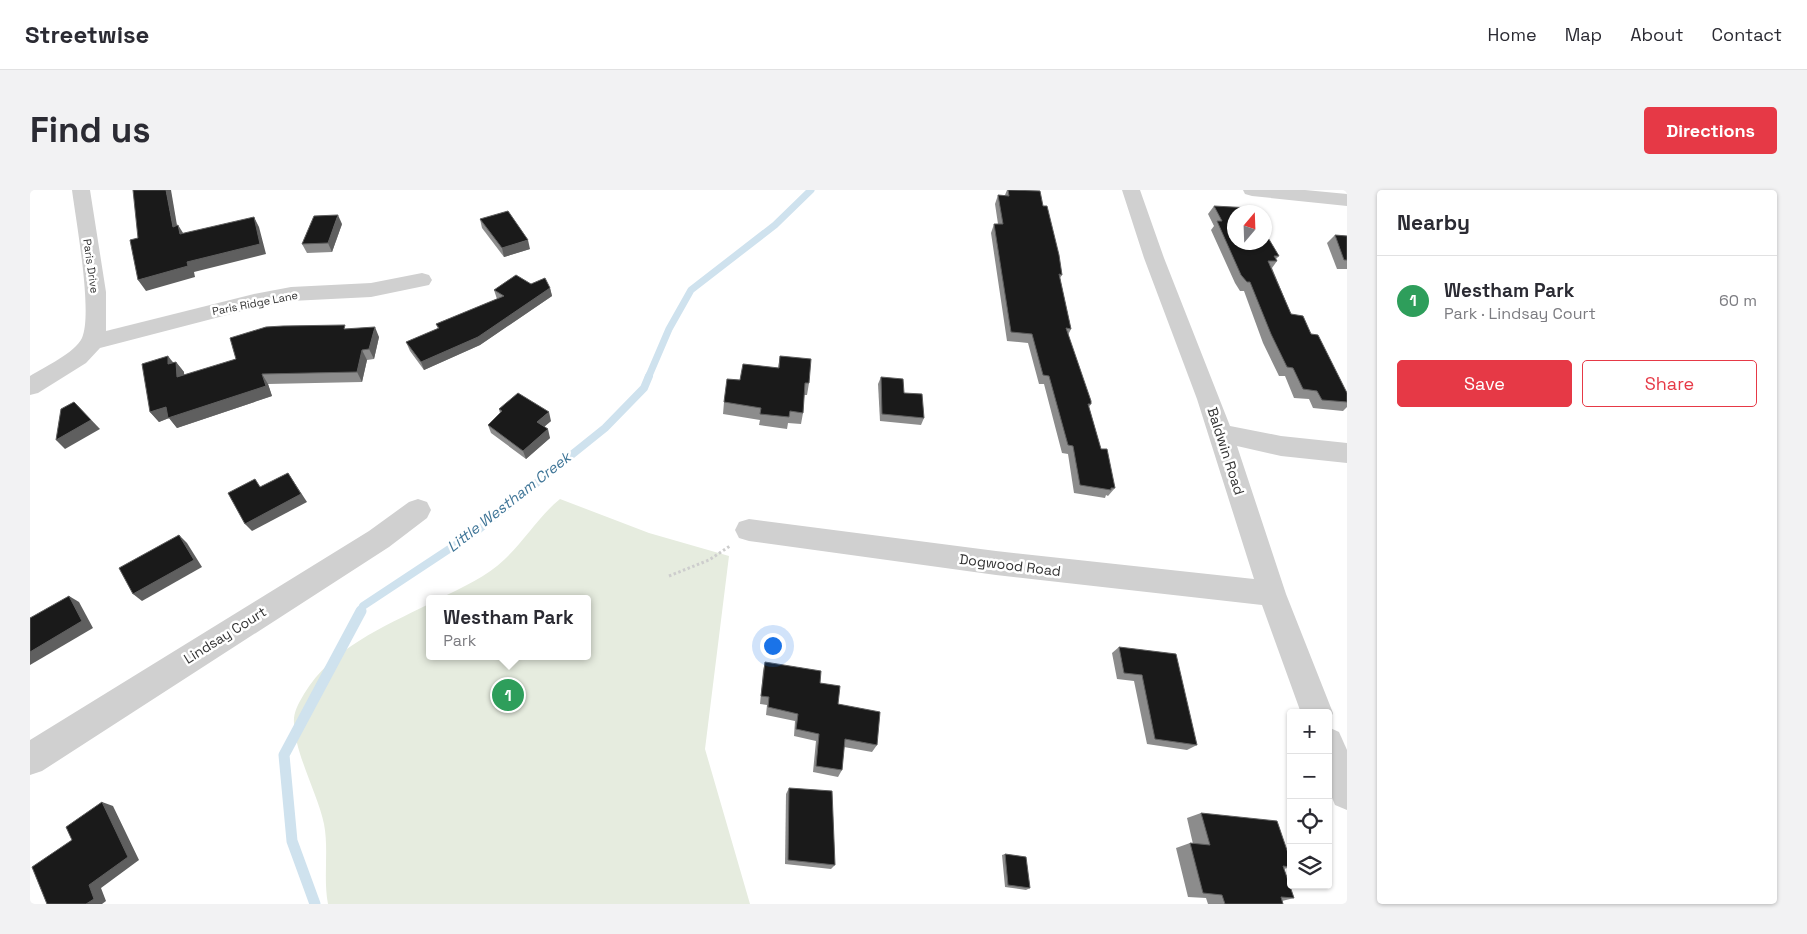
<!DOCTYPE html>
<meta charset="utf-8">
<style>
:root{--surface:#fff;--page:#f2f2f3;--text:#2b2b33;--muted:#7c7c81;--line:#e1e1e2;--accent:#e63946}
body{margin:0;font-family:"Space Grotesk",sans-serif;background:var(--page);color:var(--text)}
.controls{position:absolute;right:15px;bottom:15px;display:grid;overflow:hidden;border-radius:5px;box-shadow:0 1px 4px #0004}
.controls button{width:45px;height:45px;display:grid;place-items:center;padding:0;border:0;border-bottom:1px solid var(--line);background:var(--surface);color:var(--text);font:25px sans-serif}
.compass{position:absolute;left:1197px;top:15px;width:45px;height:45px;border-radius:50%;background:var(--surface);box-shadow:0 1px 4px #0004;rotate:19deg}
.you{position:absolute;left:742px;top:455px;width:18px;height:18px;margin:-12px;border:4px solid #fff;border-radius:50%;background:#1a73e8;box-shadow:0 0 0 8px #1a73e833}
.badge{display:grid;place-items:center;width:32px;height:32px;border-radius:50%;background:var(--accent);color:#fff;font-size:16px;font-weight:700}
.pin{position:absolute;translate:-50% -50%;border:2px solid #fff;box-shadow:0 1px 5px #0006}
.popup{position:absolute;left:396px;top:405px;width:165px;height:65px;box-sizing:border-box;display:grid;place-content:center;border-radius:5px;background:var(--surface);filter:drop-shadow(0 1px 4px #0005);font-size:16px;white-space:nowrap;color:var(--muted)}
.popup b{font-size:19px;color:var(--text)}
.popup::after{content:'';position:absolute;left:50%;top:100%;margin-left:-10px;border:10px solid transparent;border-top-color:var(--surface)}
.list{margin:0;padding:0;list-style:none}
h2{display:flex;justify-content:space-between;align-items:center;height:65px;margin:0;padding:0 20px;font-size:21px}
h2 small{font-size:16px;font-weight:400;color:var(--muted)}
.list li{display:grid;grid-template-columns:32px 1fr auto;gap:15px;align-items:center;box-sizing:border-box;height:90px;padding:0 20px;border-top:1px solid var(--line)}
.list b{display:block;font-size:19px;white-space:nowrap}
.list p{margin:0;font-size:16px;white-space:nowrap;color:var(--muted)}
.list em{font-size:16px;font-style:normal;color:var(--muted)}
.actions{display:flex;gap:10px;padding:15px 20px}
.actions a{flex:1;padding:11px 0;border:1px solid var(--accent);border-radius:5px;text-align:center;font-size:18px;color:var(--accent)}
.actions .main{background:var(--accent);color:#fff}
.icon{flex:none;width:28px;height:28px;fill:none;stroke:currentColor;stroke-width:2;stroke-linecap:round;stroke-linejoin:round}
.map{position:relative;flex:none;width:1317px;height:714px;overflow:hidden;border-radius:5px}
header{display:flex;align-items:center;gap:30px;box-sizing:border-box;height:70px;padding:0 25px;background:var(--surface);border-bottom:1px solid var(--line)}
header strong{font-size:24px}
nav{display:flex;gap:28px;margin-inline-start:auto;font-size:18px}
.intro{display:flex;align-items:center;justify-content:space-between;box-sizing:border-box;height:120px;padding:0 30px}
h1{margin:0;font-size:35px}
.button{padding:12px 22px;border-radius:5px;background:var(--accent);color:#fff;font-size:18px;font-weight:700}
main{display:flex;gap:30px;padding:0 30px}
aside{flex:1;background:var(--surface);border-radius:5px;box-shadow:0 1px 4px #0004}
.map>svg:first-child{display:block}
</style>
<header>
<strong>Streetwise</strong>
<nav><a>Home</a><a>Map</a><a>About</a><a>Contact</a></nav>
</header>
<div class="intro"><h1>Find us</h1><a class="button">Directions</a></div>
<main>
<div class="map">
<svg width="1317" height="714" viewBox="0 0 1317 714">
<rect width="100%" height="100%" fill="#fff"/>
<!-- green -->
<path fill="#e6ecdf" d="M530,309L619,343L699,366L675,559L720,714H298C293,688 299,660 294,634C288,604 262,558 264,528C265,519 270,511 274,504C302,458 353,437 399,414V466H557V409H409C433,397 456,387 475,369C495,350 509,326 530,309Z"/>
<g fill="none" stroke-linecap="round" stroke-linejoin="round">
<!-- stream-far2 -->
<path stroke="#cfe2ee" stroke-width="7" d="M618,188L639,139L661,100L745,35L781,0"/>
<!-- stream-far1 -->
<path stroke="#cfe2ee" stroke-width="8" d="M330,422L333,416L448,340L575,238L614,198L619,186"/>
<!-- stream -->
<path stroke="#cfe2ee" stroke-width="11" d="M285,714L262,651L254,565L331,421"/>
<!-- path -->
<path stroke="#cdcdcd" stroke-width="3" stroke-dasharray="2.5 2.5" stroke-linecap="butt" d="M639,386L679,370L700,356"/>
<!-- street -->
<g fill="#d0d0d0" fill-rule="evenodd">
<path d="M42,0H60L76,102V141L224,104L261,97L341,93L392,83L399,85L402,90L399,95L341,107L261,111L224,118L70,158L56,173L8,203L0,205V186C14,177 45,163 52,148C63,123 46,31 42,0Z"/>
<path d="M1092,0H1110L1134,68L1200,236L1251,246L1317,253V273L1251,266L1207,256L1256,404L1303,523L1298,534V523H1271L1232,415L966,385L719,351L709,348L705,340L709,332L719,329L966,361L1224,389L1167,209L1114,68Z"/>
<path d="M1213,0H1275L1317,4V16L1222,6L1215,4Z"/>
<path d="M388,309L397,312L401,320L397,328L359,357L12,581L0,585V550L339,341L379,312Z"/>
<path d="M1298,537L1309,542L1317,560V620L1305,615L1298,598Z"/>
</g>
</g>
<!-- wall -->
<g fill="#8c8c8c">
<path d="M977,0H995L1013,16L1032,85L1030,88L1041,139L1038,145L1061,214L1059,217L1071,259L1085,298L1078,306L1076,305L1075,308L1044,303L1038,264L1032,263L1014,194H1009L998,153L977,151L961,43L964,34H968L965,14L968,5H975Z"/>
<path d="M1184,16L1249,66L1246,69L1247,71L1242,78L1261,124L1281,144L1317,203V217L1313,221L1283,218L1279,209L1264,208L1255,186H1249L1233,153L1214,101H1210L1205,93L1181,40L1184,36L1178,24Z"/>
<path d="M450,29L500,59L474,67L452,38Z"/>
<path d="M312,34L302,62L277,63L272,54Z"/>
<path d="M1305,45L1317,46V79H1307L1297,53Z"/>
<path d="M501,94L520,98L522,106L450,155L394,180L380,161L376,152L408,139L406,134L467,109L464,100Z"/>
<path d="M316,139L349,147L344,169L337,170L332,192L238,194L242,206L147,238L139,228L129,232L120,222L143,173L146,172L154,182V185Z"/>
<path d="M750,166L779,193L777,205H774L773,223L771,234L758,233L757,239L729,235L730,230L693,224L694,212L748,178Z"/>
<path d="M851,187L874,203L894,228L891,235L850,231L848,194Z"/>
<path d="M469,219L521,231L514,237L520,248L496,269L461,243L458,235L470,223Z"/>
<path d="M1089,457L1167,555L1157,560L1117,554L1104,491L1087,489L1082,463Z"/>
<path d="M735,472L790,493L808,514L847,555L842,562L814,557L812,580L808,587L783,582L786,551L764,546L765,531L736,525L737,515L730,514L733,481Z"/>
<path d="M759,598L805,675L801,679L755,674L756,604Z"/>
<path d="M1171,623L1261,672V677L1254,679L1264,708L1252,711L1253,714H1178L1176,708L1158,707L1146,658L1160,653L1163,654L1157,628Z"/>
<path d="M975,664L1000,698L996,700L975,697L972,665Z"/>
</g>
<!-- shaded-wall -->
<g fill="#5f5f5f">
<path d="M136,0H141L149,47L143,37Z"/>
<path d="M308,25L312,34L302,62L298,53Z"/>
<path d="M224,27L229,37L236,64L164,82L165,87L116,101L108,90L157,72Z"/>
<path d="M148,35L155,46L150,44Z"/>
<path d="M498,50L500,59L474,67L472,58Z"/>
<path d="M520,98L522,106L450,155L394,180L391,172Z"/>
<path d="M345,137L349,147L344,169L339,159Z"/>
<path d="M332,160L337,170L332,192L327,182Z"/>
<path d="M138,166L146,176L138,174Z"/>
<path d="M146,172L154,182L155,197L147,187Z"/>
<path d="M232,184L238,194L242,206L147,238L139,228L129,232L120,222Z"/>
<path d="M44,212L70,239L35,259L26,250Z"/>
<path d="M519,222L521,231L509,241L507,232Z"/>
<path d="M518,239L520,248L496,269L493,261Z"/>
<path d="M258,283L277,312L222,341L215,334Z"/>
<path d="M149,345L157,353L172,377L112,411L103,404Z"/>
<path d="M39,406L49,412L63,438L0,475V462Z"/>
<path d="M72,612L83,616L109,670L71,698L76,711L72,714H56Z"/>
</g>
<!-- building -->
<g fill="#1a1a1a" stroke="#5f5f5f">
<path d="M103,0H136L143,37L148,35L150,44L224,27L230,54L157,72L158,76L108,90L100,50L108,48Z"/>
<path d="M978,0L1010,1L1013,16H1017L1029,65L1032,85L1029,84L1041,139L1036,138L1061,211V214H1058L1071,259H1077L1085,298H1081V300L1050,295L1043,256L1038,255L1019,186L1013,185L1002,144L981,142L964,34H973L968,5L979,6Z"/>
<path d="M1184,16L1221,18L1224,22H1204V52H1234V41L1249,66H1244L1247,71H1238L1261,124L1273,126L1281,144L1288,145L1317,203V212L1292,210L1287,201L1273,199L1263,178L1257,177L1241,144L1220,92H1217L1211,85L1187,31H1192Z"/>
<path d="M478,21L498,50L472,58L450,29Z"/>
<path d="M308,25L298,53L272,54L284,26Z"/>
<path d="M1305,45L1317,46V70H1314Z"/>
<path d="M486,85L501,94L515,88L520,98L448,147L391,172L376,152L409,138L406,134L474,106L464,100Z"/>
<path d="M315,135L314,139L345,137L339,159L332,160L327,182L232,184L236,196L138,228L136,217L120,222L112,174L138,166V174L146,172L147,187L206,169L200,148L236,137L253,136Z"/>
<path d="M750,166L781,169L779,193H775L773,223L760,221L759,227L730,224L731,218L694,212L697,189L710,190L713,174L749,178Z"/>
<path d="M851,187L873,189L874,203L892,204L894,228L852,224Z"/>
<path d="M488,203L519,222L507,232L518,239L493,261L458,235L472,221L469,219Z"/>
<path d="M44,212L61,230L26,250L31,219Z"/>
<path d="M258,283L271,304L215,334L198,303L225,289L230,297Z"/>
<path d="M149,345L164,370L103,404L89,378Z"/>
<path d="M39,406L52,431L0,462V428Z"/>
<path d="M1089,457L1146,464L1167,555L1125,549L1112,485L1094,483Z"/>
<path d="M735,472L791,481L790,493L810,496L808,514L850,522L847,555L815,549L812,580L786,576L789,544L766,539L768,524L738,517L739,507L731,506Z"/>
<path d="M759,598L802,601L805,675L758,670Z"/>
<path d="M72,612L98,667L59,695L64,709L56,714H17L2,677L42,650L36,637Z"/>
<path d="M1171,623L1247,631L1261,672V677L1253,676L1264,708L1251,707L1253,714H1195L1192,705L1173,703L1160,653L1180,655Z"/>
<path d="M975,664L996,667L1000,698L978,695Z"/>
</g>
<g text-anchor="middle" stroke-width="5" stroke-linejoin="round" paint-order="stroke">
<!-- far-street labels -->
<g font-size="11" fill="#333" stroke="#fff">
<text transform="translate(61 76) rotate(82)" y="4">Paris Drive</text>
<text transform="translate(225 113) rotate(-11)" y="4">Paris Ridge Lane</text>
</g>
<!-- street labels -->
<g font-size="14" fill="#333" stroke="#fff">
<text transform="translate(1196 261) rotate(72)" y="5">Baldwin Road</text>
<text transform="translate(980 375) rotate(7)" y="5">Dogwood Road</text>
<text transform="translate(195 445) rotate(-32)" y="5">Lindsay Court</text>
</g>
<!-- water labels -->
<g font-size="15" font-style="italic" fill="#3f7597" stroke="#fff">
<text transform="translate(479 312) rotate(-38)" y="5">Little Westham Creek</text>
</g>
</g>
</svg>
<div class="controls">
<button>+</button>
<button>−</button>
<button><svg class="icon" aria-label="locate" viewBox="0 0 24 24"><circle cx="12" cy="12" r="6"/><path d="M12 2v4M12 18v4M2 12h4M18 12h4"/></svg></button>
<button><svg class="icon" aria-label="layers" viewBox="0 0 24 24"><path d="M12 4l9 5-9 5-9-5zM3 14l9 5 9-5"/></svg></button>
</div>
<svg class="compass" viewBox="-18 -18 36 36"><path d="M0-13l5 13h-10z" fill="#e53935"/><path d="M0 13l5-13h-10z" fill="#7c7c81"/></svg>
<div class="you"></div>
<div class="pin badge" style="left:478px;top:505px;background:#2e9e5b">1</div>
<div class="popup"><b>Westham Park</b>Park</div>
</div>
<aside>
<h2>Nearby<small></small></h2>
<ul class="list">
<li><span class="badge" style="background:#2e9e5b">1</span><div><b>Westham Park</b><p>Park · Lindsay Court</p></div><em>60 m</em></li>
</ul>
<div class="actions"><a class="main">Save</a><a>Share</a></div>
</aside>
</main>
